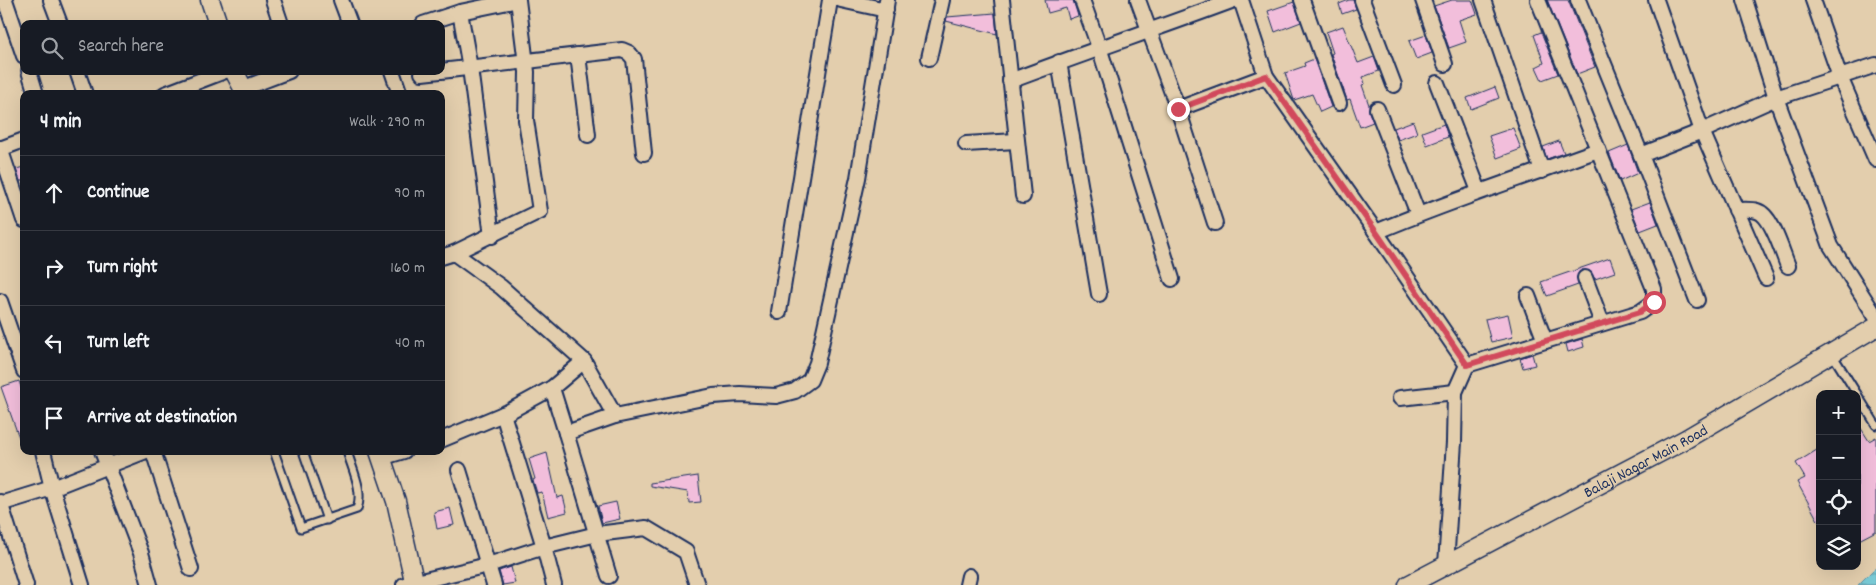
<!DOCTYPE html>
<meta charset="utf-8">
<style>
:root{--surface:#171b24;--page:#242831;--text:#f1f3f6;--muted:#9ea1a6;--line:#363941}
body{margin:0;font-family:Dekko,sans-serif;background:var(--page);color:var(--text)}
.controls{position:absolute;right:15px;bottom:15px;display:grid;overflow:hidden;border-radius:10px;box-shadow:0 5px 20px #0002}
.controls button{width:45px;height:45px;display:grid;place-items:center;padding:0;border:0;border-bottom:1px solid var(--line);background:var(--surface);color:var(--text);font:25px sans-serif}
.stop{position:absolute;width:15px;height:15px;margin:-11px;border:4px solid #d1495b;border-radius:50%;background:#fff}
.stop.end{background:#d1495b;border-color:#fff;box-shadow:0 1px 5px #0008}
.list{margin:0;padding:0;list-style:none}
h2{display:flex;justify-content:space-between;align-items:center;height:65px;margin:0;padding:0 20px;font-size:21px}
h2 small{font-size:16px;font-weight:400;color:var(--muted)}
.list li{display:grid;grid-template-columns:32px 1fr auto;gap:15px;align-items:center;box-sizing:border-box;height:75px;padding:0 20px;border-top:1px solid var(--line)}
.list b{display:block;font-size:19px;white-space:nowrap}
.list em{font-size:16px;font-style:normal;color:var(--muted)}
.icon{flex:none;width:28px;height:28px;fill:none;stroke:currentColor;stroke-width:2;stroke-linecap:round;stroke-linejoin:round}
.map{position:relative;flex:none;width:1876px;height:585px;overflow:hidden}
.search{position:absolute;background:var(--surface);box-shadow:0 5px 20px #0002;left:20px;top:20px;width:425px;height:55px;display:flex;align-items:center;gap:12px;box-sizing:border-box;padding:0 18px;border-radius:10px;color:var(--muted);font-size:19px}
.panel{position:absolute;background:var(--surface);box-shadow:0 5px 20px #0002;left:20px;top:90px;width:425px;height:365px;border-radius:10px}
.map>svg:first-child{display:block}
</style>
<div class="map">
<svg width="1876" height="585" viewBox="0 0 1876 585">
<defs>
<pattern id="water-ripples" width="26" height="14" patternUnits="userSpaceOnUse" patternTransform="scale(1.25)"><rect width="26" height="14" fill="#79c9d4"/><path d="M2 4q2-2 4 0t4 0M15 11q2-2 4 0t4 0" fill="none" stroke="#62a4af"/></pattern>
</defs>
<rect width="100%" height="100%" fill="#e3cead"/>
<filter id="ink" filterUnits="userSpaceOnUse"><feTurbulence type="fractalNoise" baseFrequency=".02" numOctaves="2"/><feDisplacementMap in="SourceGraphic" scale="10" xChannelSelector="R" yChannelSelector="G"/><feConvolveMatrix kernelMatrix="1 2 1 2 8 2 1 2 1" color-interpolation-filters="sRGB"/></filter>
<g filter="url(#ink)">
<!-- water -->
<path fill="url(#water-ripples)" stroke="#538ba5" d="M1876,568V585H1858L1873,570Z"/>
<!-- building -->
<g fill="#f2bedb" stroke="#1b2f5e">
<path d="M1045,0H1073L1078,16L1069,19L1066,8L1048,13Z"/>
<path d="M1349,0H1353L1356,9L1342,14L1339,4Z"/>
<path d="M1452,0H1472L1477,14L1459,20L1466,42L1449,48L1434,6Z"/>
<path d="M1547,0H1568L1595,67L1577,74Z"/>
<path d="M1294,2L1301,22L1275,32L1268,11Z"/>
<path d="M995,13L997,34L946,21L947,17Z"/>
<path d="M1343,26L1358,63L1374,57L1379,71L1363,77L1365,84L1362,85L1369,105V112L1373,122L1360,127L1350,99L1347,100L1331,54L1333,53L1326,32Z"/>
<path d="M1541,32L1558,74L1542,80L1536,67L1544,63L1534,35Z"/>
<path d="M1426,35L1432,53L1416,59L1409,41Z"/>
<path d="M1314,59L1331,107L1320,112L1312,94L1294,100L1285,73L1305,66L1304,63Z"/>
<path d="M1495,87L1499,98L1471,109L1467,98Z"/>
<path d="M1413,121L1417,133L1398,140L1394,128Z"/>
<path d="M1444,124L1448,137L1427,145L1422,132Z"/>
<path d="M1513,128L1521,149L1497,158L1489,136Z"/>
<path d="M1559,141L1564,153L1547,159L1543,147Z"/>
<path d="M1628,145L1638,173L1620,181L1609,153Z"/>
<path d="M24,167V181H20L16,169Z"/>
<path d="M1650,202L1658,224L1640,231L1631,209Z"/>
<path d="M1610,258L1615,272L1595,279L1590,271L1582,270L1577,276L1578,285L1547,296L1541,282Z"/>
<path d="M1508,314L1513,337L1491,342L1485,319Z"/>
<path d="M1582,339L1584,347L1568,352L1566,344Z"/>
<path d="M1532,354L1535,365L1523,368L1520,358Z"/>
<path d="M19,381L24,397V446H22L1,387Z"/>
<path d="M1857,422L1869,441L1876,437V531L1857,541Z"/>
<path d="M1820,448V524L1797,482L1805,478L1796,463Z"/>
<path d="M547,453L557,498L563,496L567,512L548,517L542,492L537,493L533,480L535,479L529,459Z"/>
<path d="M698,476L701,502L689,503L688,492L650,486V483Z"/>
<path d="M616,502L620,519L602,523L598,506Z"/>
<path d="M450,508L454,525L437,529L434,512Z"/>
<path d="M511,567L515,583L503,585L499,571Z"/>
</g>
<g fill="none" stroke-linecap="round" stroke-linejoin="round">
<defs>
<g id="service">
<path d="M1832,354L1857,394"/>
<path d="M1857,394L1876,425"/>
<path d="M274,451L301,528L357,509C364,491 352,469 347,451"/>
<path d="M303,451L327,520"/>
</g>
<g id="minor">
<path d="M5,0L24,56"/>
<path d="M51,0L60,24"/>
<path d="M273,0L281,24"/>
<path d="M341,0L350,24"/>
<path d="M841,0L886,10"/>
<path d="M1002,0L1023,196"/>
<path d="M1082,0L1099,47L1172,279"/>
<path d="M1138,0L1178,109L1266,76"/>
<path d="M1241,0L1266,76L1376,232L1467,365L1640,312L1654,302V289L1538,0"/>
<path d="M1302,0L1339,103"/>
<path d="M1362,0L1394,85"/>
<path d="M1423,0L1445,64"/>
<path d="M1483,0L1542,171"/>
<path d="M1578,0L1641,155"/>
<path d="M1656,0L1702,131L1766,278"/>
<path d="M1745,0L1776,98L1831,246L1876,317"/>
<path d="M1813,0L1840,77L1876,160"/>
<path d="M460,12L470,68L492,236"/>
<path d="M423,24L460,12L518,0L527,72L526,120L540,211L454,253L441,257"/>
<path d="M578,55L588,135"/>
<path d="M929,58L942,0"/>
<path d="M1059,62L1099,294"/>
<path d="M29,71L36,94"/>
<path d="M77,71L85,94"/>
<path d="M392,71L400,94"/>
<path d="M441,71L622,50L629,53L634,59L644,153"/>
<path d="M422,73L440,71"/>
<path d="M1010,81C1084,53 1159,28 1234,0"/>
<path d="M1437,83L1479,191"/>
<path d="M244,88L289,71"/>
<path d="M165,94L225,71"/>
<path d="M1178,109L1215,223"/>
<path d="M1377,109L1418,214"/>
<path d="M966,144L1016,141"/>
<path d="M0,148L24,220"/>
<path d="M0,149L24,140"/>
<path d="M1736,210C1743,210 1750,209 1757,211C1772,215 1782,252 1788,266"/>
<path d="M1376,232C1449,201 1524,177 1598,150"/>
<path d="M454,253L501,287L584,361L615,416"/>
<path d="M1585,278L1602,323"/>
<path d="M1528,296L1545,341"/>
<path d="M1697,300L1641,155L1702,131L1776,98L1876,65"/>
<path d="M0,301L24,371"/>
<path d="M779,312L830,0"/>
<path d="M552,388L566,433"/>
<path d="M1400,398L1455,392"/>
<path d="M503,414L544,547L554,585"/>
<path d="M441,440L508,412L552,388L584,361"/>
<path d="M43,451L52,488L82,585"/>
<path d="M102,451L141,553L150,585"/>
<path d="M153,451L191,569"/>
<path d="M381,458L404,451"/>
<path d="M459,470L494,585"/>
<path d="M0,502L26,585"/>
<path d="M0,504L52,488L146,451"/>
<path d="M1446,565L1454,442L1455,392L1467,365"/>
<path d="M609,576L566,433L615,416L713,396L740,394L776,396L795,391L810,380L817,363L858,178L887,0"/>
<path d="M404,585L488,565L544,547L597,534L646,528L686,552L697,585"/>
<path d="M967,585L969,576"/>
</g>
<g id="tertiary">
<path d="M210,0L218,24"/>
<path d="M234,71L246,94"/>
<path d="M379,451L396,501L415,585"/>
<path id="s1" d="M1408,585L1686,439L1876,327"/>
</g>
</defs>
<!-- service casing -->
<use href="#service" stroke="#1b2f5e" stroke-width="11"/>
<!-- minor casing -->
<use href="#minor" stroke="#1b2f5e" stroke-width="18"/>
<!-- tertiary casing -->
<use href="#tertiary" stroke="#1b2f5e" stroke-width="21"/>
<!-- service -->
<use href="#service" stroke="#e3cead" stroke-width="7"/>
<!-- minor -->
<use href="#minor" stroke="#e3cead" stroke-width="14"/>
<!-- tertiary -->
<use href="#tertiary" stroke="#e3cead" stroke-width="18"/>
</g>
</g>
<g fill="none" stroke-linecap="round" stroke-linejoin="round" filter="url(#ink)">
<!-- route -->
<path stroke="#d1495b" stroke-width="6" d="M1178,109L1266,76L1376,232L1467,365L1640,312L1654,302"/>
</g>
<g text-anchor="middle" stroke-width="4.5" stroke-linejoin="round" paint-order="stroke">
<!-- street labels -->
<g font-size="16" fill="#1b2f5e" stroke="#e3cead">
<text dy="6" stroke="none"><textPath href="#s1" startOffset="268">Balaji Nagar Main Road</textPath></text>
</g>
</g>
</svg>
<div class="controls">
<button>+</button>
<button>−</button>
<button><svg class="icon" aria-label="locate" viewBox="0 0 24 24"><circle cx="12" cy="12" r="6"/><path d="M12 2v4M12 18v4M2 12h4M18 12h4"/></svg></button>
<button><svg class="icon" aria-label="layers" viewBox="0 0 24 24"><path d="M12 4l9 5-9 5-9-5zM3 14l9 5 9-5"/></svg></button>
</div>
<div class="stop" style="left:1654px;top:302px"></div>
<div class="stop end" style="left:1178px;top:109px"></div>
<div class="search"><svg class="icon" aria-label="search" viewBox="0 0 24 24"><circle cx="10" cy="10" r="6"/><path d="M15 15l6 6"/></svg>Search here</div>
<section class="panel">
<h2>4 min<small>Walk · 290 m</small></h2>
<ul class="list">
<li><svg class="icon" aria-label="ahead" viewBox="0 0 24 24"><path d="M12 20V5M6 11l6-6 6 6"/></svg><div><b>Continue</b></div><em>90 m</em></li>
<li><svg class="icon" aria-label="right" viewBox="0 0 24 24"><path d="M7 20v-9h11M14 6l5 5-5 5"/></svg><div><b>Turn right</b></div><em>160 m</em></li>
<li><svg class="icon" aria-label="left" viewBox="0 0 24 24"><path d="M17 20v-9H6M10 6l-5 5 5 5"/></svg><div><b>Turn left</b></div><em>40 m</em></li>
<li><svg class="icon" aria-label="arrive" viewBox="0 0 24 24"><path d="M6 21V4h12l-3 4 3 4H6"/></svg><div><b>Arrive at destination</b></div></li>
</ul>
</section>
</div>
